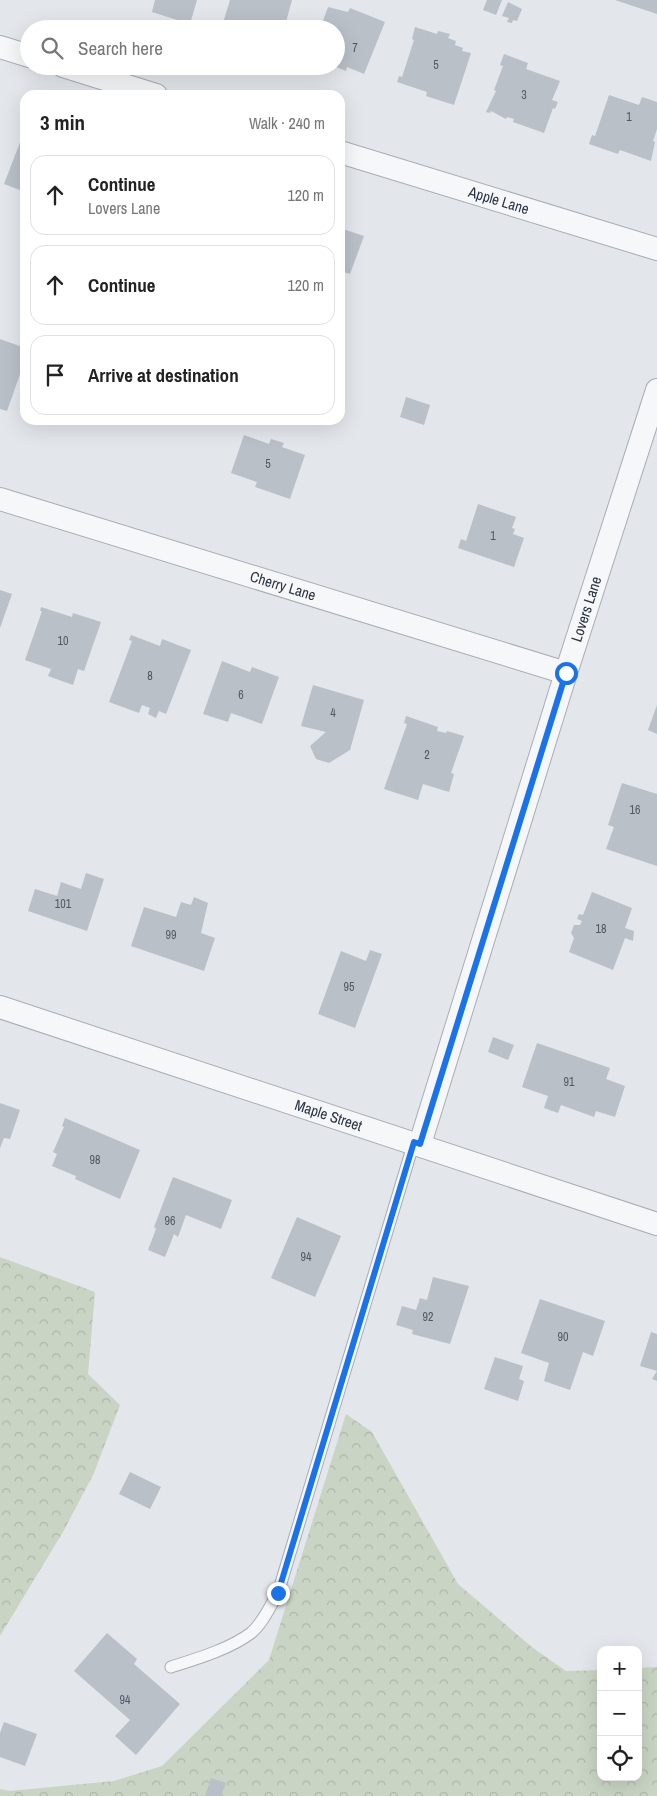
<!DOCTYPE html>
<meta charset="utf-8">
<style>
:root{--surface:#fff;--page:#f6f6f6;--text:#222;--muted:#767676;--line:#e0e0e0}
body{margin:0;font-family:"Archivo Narrow",sans-serif;background:var(--page);color:var(--text)}
.controls{position:absolute;right:15px;bottom:15px;display:grid;overflow:hidden;border-radius:10px;box-shadow:0 5px 20px #0002}
.controls button{width:45px;height:45px;display:grid;place-items:center;padding:0;border:0;border-bottom:1px solid var(--line);background:var(--surface);color:var(--text);font:25px sans-serif}
.stop{position:absolute;width:15px;height:15px;margin:-11px;border:4px solid #1a73e8;border-radius:50%;background:#fff}
.stop.end{background:#1a73e8;border-color:#fff;box-shadow:0 1px 5px #0008}
.list{margin:0;padding:0;list-style:none}
h2{display:flex;justify-content:space-between;align-items:center;height:65px;margin:0;padding:0 20px;font-size:21px}
h2 small{font-size:16px;font-weight:400;color:var(--muted)}
.list li{display:grid;grid-template-columns:32px 1fr auto;gap:15px;align-items:center;box-sizing:border-box;height:80px;margin:0 10px 10px;padding:0 10px;border:1px solid var(--line);border-radius:15px}
.list b{display:block;font-size:19px;white-space:nowrap}
.list p{margin:0;font-size:16px;white-space:nowrap;color:var(--muted)}
.list em{font-size:16px;font-style:normal;color:var(--muted)}
.icon{flex:none;width:28px;height:28px;fill:none;stroke:currentColor;stroke-width:2;stroke-linecap:round;stroke-linejoin:round}
.map{position:relative;flex:none;width:657px;height:1796px;overflow:hidden}
.search{position:absolute;background:var(--surface);box-shadow:0 5px 20px #0002;left:20px;top:20px;width:325px;height:55px;display:flex;align-items:center;gap:12px;box-sizing:border-box;padding:0 18px;border-radius:28px;color:var(--muted);font-size:19px}
.panel{position:absolute;background:var(--surface);box-shadow:0 5px 20px #0002;left:20px;top:90px;width:325px;height:335px;border-radius:15px}
.map>svg:first-child{display:block}
</style>
<div class="map">
<svg width="657" height="1796" viewBox="0 0 657 1796">
<defs>
<pattern id="forest-crowns" width="20" height="18" patternUnits="userSpaceOnUse" patternTransform="scale(1.25)"><rect width="20" height="18" fill="#c9d4c4"/><path d="M2 6a3 3 0 1 1 6 0M12 15a3 3 0 1 1 6 0" fill="none" stroke="#adb7aa"/></pattern>
</defs>
<rect width="100%" height="100%" fill="#e3e6eb"/>
<!-- forest -->
<g fill="url(#forest-crowns)">
<path d="M0,1257L95,1292L88,1374L120,1405L94,1473L63,1532L0,1636Z"/>
<path d="M346,1414L372,1432L458,1584L533,1648L566,1671L601,1670V1777H638V1668L657,1667V1796H0V1789L10,1791L114,1781L162,1766L269,1660Z"/>
</g>
<!-- building -->
<g fill="#bac0c8">
<path d="M155,0H197L190,24L152,12Z"/>
<path d="M230,0H292L284,29H221Z"/>
<path d="M487,0H502L496,15L483,10Z"/>
<path d="M615,0H657V14Z"/>
<path d="M508,2L522,9L517,21L513,20L512,23L507,22L509,18L502,16Z"/>
<path d="M328,7L348,12L350,8L385,22L364,74L347,67L346,71L336,67V29H320Z"/>
<path d="M415,27L437,34L438,31L450,34L448,38L456,41L455,45L463,48L462,51L471,53L454,105L426,96L427,92L397,82L399,76L402,77L414,40L412,39Z"/>
<path d="M504,54L528,63L526,69L560,81L552,100L558,102L555,109L553,108L544,133L513,122L514,119L507,117L506,119L491,111L490,113L486,112L496,91L494,90L503,66L500,65Z"/>
<path d="M609,95L639,105L642,97L657,102V129L653,141L655,142L651,161L620,150L618,154L589,144L592,135L595,136Z"/>
<path d="M21,140L25,141V192L4,184Z"/>
<path d="M340,228L364,236L350,274L340,271Z"/>
<path d="M0,339L25,348V360L7,411L0,409Z"/>
<path d="M406,397L430,405L424,425L400,417Z"/>
<path d="M244,435L269,444L271,439L284,443L282,447L305,455L290,499L255,487L257,482L231,473Z"/>
<path d="M478,504L516,517L512,528L515,529L513,534L524,538L514,567L458,548L461,539L466,541Z"/>
<path d="M0,590L12,594L0,628Z"/>
<path d="M41,607L72,617L73,613L101,622L84,671L78,669L73,685L48,676L51,669L25,660L42,611H40Z"/>
<path d="M131,635L160,646L162,639L191,650L166,714L159,711L156,718L148,714L150,708L142,705L139,713L109,702L132,641L129,640Z"/>
<path d="M222,661L250,672L252,667L279,677L262,724L231,713L228,722L203,714Z"/>
<path d="M313,685L364,700L350,750L329,763L316,759L310,746L326,732L301,726Z"/>
<path d="M657,705V734L648,730Z"/>
<path d="M406,716L438,727L437,731L446,733L447,731L464,736L451,773L454,774L449,792L423,784L418,800L384,789L407,724L404,723Z"/>
<path d="M622,783L657,794V866L606,849L614,827L608,825Z"/>
<path d="M86,873L104,879L87,931L28,911L35,889L57,896L61,882L81,889Z"/>
<path d="M592,892L632,908L625,928L634,931L633,941L625,938L613,970L569,952L574,938L571,933L574,925H580L582,921L577,919L579,914L583,915Z"/>
<path d="M194,897L208,903L201,933L215,938L204,971L131,946L144,907L176,917L181,902L191,905Z"/>
<path d="M370,950L382,954L355,1028L318,1014L341,951L366,961Z"/>
<path d="M493,1037L514,1045L508,1060L488,1052Z"/>
<path d="M537,1043L610,1068L606,1079L625,1086L615,1117L596,1111L594,1117L561,1105L558,1113L544,1108L548,1096L522,1087Z"/>
<path d="M0,1103L20,1110L10,1139L4,1138L0,1148Z"/>
<path d="M65,1118L140,1150L120,1199L75,1179L76,1176L52,1166L57,1154L53,1152L64,1127L62,1126Z"/>
<path d="M173,1177L232,1200L221,1229L186,1215L178,1237L174,1234L165,1257L148,1250L156,1229L154,1227Z"/>
<path d="M297,1217L341,1236L315,1297L271,1278Z"/>
<path d="M433,1277L469,1286L450,1344L412,1334L413,1330L396,1325L402,1306L416,1310L420,1298L427,1300Z"/>
<path d="M540,1299L605,1321L593,1356L583,1352L570,1390L544,1381L549,1363L521,1353Z"/>
<path d="M651,1332L657,1334V1381L652,1379L657,1371L640,1366Z"/>
<path d="M495,1357L523,1366L519,1379L524,1381L518,1401L484,1389Z"/>
<path d="M130,1472L161,1487L150,1509L119,1494Z"/>
<path d="M107,1633L137,1659L134,1664L180,1704L136,1755L115,1736L130,1720L74,1671Z"/>
<path d="M4,1722L37,1734L25,1766L0,1757V1733Z"/>
<path d="M211,1778L226,1783L221,1796H205Z"/>
</g>
<g fill="none" stroke-linecap="round" stroke-linejoin="round">
<defs>
<path id="service" d="M171,1667C196,1659 230,1649 251,1633C263,1623 270,1606 278,1593L414,1142"/>
<g id="minor">
<path d="M0,47L29,56"/>
<path d="M63,66L156,95"/>
<path id="s1" d="M340,152L657,249"/>
<path id="s2" d="M0,499L566,673"/>
<path id="s3" d="M0,1007L657,1224"/>
<path id="s4" d="M420,1144L566,673L657,390"/>
</g>
</defs>
<!-- service casing -->
<use href="#service" stroke="#a8adb5" stroke-width="13"/>
<!-- minor casing -->
<use href="#minor" stroke="#a8adb5" stroke-width="24"/>
<!-- service -->
<use href="#service" stroke="#f6f7f9" stroke-width="11"/>
<!-- minor -->
<use href="#minor" stroke="#f6f7f9" stroke-width="22"/>
</g>
<g fill="none" stroke-linecap="round" stroke-linejoin="round">
<!-- route -->
<path stroke="#1a73e8" stroke-width="6" d="M278,1593L414,1142L420,1144L566,673"/>
</g>
<g text-anchor="middle" stroke-width="4" stroke-linejoin="round" paint-order="stroke">
<!-- number labels -->
<g font-size="12" fill="#4f5864">
<text x="355" y="52">7</text>
<text x="436" y="69">5</text>
<text x="524" y="99">3</text>
<text x="629" y="121">1</text>
<text x="268" y="468">5</text>
<text x="493" y="540">1</text>
<text x="63" y="645">10</text>
<text x="150" y="680">8</text>
<text x="241" y="699">6</text>
<text x="333" y="717">4</text>
<text x="427" y="759">2</text>
<text x="635" y="814">16</text>
<text x="63" y="908">101</text>
<text x="601" y="933">18</text>
<text x="171" y="939">99</text>
<text x="349" y="991">95</text>
<text x="569" y="1086">91</text>
<text x="95" y="1164">98</text>
<text x="170" y="1225">96</text>
<text x="306" y="1261">94</text>
<text x="428" y="1321">92</text>
<text x="563" y="1341">90</text>
<text x="125" y="1704">94</text>
</g>
<!-- street labels -->
<g font-size="15" fill="#2b3543" stroke="#f3f5f8">
<text dy="5" stroke="none"><textPath href="#s1" startOffset="166">Apple Lane</textPath></text>
<text dy="5" stroke="none"><textPath href="#s2" startOffset="296">Cherry Lane</textPath></text>
<text dy="5" stroke="none"><textPath href="#s4" startOffset="560">Lovers Lane</textPath></text>
<text dy="5" stroke="none"><textPath href="#s3" startOffset="346">Maple Street</textPath></text>
</g>
</g>
</svg>
<div class="controls">
<button>+</button>
<button>−</button>
<button><svg class="icon" aria-label="locate" viewBox="0 0 24 24"><circle cx="12" cy="12" r="6"/><path d="M12 2v4M12 18v4M2 12h4M18 12h4"/></svg></button>
</div>
<div class="stop" style="left:566px;top:673px"></div>
<div class="stop end" style="left:278px;top:1593px"></div>
<div class="search"><svg class="icon" aria-label="search" viewBox="0 0 24 24"><circle cx="10" cy="10" r="6"/><path d="M15 15l6 6"/></svg>Search here</div>
<section class="panel">
<h2>3 min<small>Walk · 240 m</small></h2>
<ul class="list">
<li><svg class="icon" aria-label="ahead" viewBox="0 0 24 24"><path d="M12 20V5M6 11l6-6 6 6"/></svg><div><b>Continue</b><p>Lovers Lane</p></div><em>120 m</em></li>
<li><svg class="icon" aria-label="ahead" viewBox="0 0 24 24"><path d="M12 20V5M6 11l6-6 6 6"/></svg><div><b>Continue</b></div><em>120 m</em></li>
<li><svg class="icon" aria-label="arrive" viewBox="0 0 24 24"><path d="M6 21V4h12l-3 4 3 4H6"/></svg><div><b>Arrive at destination</b></div></li>
</ul>
</section>
</div>
